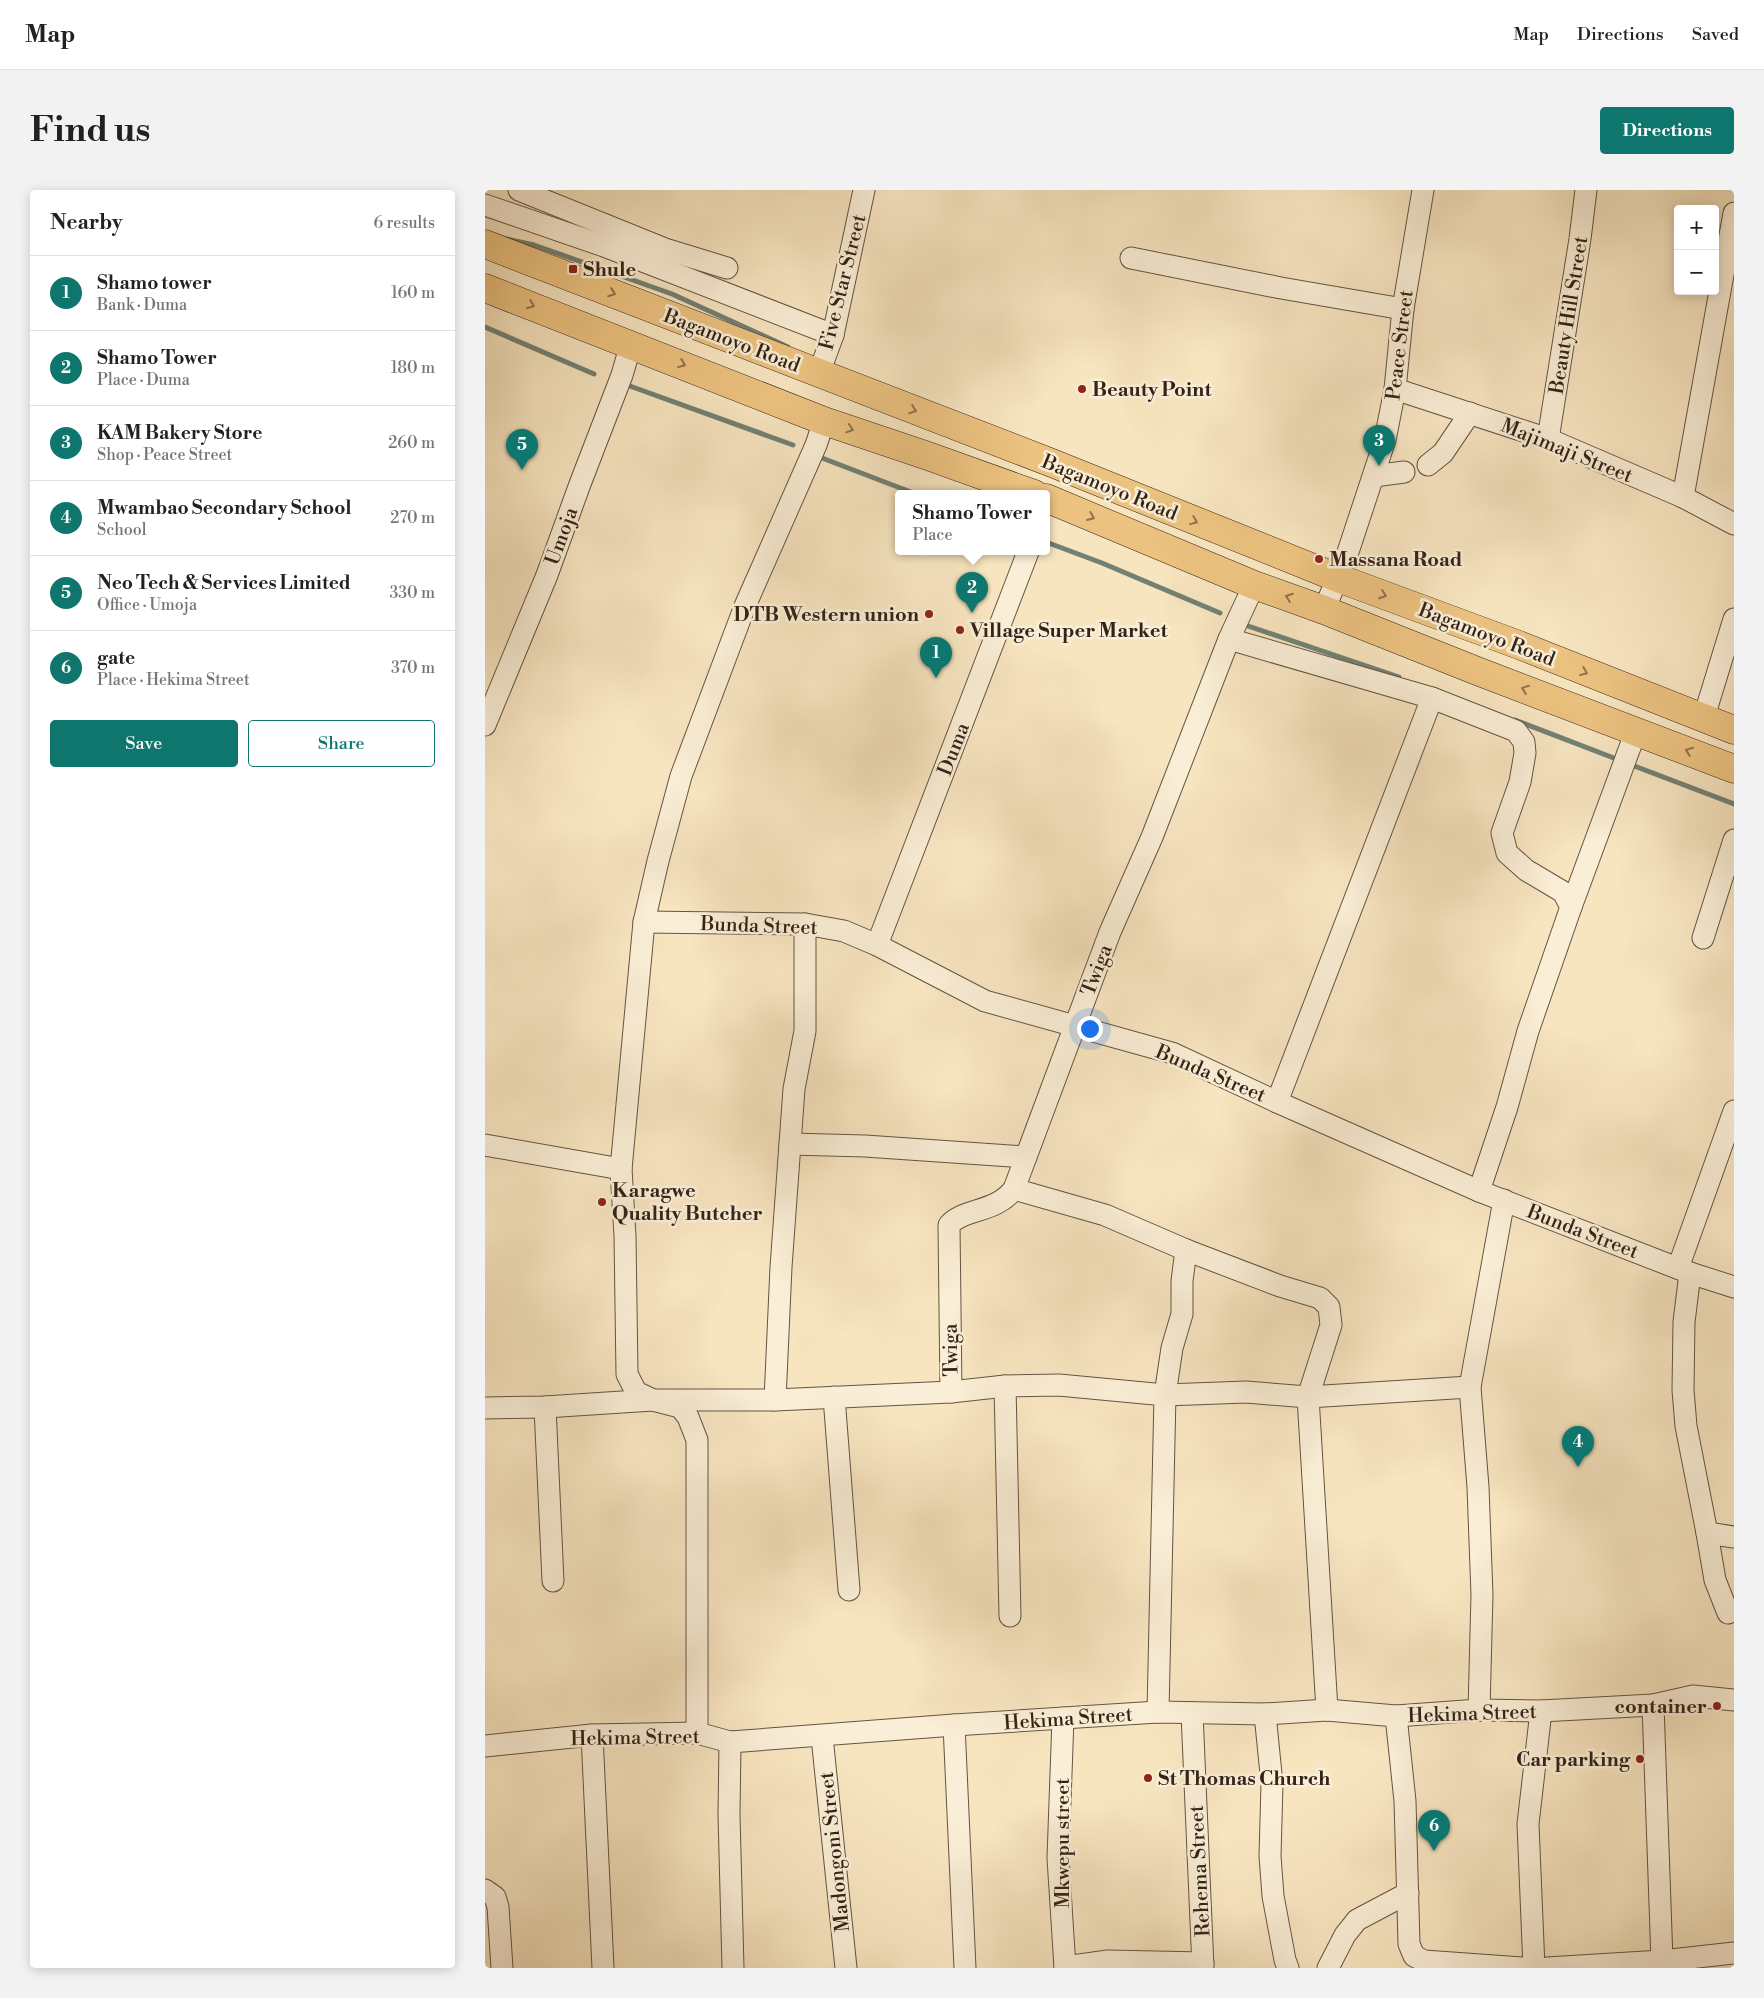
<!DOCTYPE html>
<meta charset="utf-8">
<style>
:root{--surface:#fff;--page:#f2f2f2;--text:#202124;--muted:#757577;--line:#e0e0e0;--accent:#0f766e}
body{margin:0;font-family:"Libre Bodoni",serif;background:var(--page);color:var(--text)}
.controls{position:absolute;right:15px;top:15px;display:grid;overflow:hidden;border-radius:5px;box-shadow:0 2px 12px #0003}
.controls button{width:45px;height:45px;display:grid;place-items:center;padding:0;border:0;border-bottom:1px solid var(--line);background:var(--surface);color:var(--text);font:25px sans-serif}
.you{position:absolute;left:604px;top:838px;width:18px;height:18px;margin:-12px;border:4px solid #fff;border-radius:50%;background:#1a73e8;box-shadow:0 0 0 8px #1a73e833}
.badge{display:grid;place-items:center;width:32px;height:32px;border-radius:50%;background:var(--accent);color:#fff;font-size:16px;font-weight:700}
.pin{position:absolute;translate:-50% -41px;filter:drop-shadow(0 1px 2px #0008)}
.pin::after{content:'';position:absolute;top:26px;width:18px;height:15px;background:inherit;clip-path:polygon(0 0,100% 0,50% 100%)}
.popup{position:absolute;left:410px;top:300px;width:155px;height:65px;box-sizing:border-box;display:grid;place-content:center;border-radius:5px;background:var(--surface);filter:drop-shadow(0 1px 4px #0005);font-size:16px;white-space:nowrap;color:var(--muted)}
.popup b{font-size:19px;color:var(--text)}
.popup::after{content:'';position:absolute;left:50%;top:100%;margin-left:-10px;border:10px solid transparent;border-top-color:var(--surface)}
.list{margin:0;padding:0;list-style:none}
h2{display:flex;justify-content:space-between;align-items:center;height:65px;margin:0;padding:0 20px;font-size:21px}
h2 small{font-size:16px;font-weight:400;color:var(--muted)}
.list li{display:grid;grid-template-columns:32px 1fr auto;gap:15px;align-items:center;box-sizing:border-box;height:75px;padding:0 20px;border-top:1px solid var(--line)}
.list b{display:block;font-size:19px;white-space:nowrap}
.list p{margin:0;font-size:16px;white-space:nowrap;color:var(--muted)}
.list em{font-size:16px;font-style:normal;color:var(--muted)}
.actions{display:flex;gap:10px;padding:15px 20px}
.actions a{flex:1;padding:11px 0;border:1px solid var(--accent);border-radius:5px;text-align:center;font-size:18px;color:var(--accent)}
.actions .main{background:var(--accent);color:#fff}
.map{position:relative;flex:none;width:1249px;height:1778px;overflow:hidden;border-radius:5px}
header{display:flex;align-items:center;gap:30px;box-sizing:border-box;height:70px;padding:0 25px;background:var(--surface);border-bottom:1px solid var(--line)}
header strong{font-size:24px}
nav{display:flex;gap:28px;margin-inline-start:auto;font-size:18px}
.intro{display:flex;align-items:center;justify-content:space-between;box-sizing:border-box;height:120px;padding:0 30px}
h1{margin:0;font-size:35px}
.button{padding:12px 22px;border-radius:5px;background:var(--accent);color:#fff;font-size:18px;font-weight:700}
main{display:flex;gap:30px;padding:0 30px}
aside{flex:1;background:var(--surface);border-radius:5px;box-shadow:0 2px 12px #0003}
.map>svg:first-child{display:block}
</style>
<header>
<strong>Map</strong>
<nav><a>Map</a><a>Directions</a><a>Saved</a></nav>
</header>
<div class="intro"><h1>Find us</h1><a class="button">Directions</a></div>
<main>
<aside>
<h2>Nearby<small>6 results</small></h2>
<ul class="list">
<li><span class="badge">1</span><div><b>Shamo tower</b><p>Bank · Duma</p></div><em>160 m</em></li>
<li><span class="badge">2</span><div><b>Shamo Tower</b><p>Place · Duma</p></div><em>180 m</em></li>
<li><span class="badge">3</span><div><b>KAM Bakery Store</b><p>Shop · Peace Street</p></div><em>260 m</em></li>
<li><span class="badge">4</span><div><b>Mwambao Secondary School</b><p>School</p></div><em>270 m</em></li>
<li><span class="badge">5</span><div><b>Neo Tech &amp; Services Limited</b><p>Office · Umoja</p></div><em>330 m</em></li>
<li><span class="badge">6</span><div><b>gate</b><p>Place · Hekima Street</p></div><em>370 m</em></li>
</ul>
<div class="actions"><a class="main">Save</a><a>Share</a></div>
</aside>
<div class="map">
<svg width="1249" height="1778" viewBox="0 0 1249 1778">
<rect width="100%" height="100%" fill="#f7e5c0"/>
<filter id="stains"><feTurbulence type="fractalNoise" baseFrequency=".004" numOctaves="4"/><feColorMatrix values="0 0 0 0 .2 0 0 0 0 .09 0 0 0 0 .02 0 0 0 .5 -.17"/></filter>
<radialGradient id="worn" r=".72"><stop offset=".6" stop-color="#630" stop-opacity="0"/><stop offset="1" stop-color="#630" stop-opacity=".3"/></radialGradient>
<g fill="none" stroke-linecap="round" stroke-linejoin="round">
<!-- stream -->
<g stroke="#738174" stroke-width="5">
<path d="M22,49L49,55L187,104L303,157"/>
<path d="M0,137L109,184"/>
<path d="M142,195L308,255"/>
<path d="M337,268L431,304"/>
<path d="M561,352L617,373L735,423"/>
<path d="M763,436L914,487"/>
<path d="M1030,530L1134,570"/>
<path d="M1144,574L1249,614"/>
</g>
<defs>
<g id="minor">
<path d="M34,0L180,59L242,78"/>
<path d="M0,15L119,56L348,145"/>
<path d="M646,68L796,98L918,119"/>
<path d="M334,183L348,145L379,0"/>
<path d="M910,199L1063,249L1198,307L1249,334"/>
<path d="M1063,249L1095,49L1101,0"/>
<path d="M943,275L958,263L985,223"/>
<path d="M889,286L919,282"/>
<path d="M1198,307L1249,23"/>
<path d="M839,420L862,365L900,250L910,199L918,119L938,0"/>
<path d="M744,449L947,508L1031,541L1039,552L1040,563L1035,592L1017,643L1022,663L1041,680L1078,702L1086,717L1043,841L1022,917L994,1001"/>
<path d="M1218,530L1249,429"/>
<path d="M0,535L62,385L95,294L137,185L146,154"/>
<path d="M1086,717L1151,541"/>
<path d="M159,732L320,734L359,741L392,755L500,811L687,863L792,912L994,1001L1205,1083L1249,1097"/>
<path d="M1218,748L1249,650"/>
<path d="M392,755L543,362"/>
<path d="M792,912L947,508"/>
<path d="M305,954L380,956L541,967"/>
<path d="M0,955L136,979"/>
<path d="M529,999L620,1025L701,1060L795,1096L835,1108L844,1117L846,1135L823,1207L842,1520"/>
<path d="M1193,1078L1249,921"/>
<path d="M1205,1083L1199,1132L1198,1200L1201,1236L1222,1343L1230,1390L1243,1423"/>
<path d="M520,1196L525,1426"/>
<path d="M466,1202L464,1035C479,1018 511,1023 529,999L625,742L667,647L744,449L769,395"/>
<path d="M349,1207L364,1400"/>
<path d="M290,1210L296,1077L309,899L320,841V734"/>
<path d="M60,1217L68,1391"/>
<path d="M0,1218L60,1217L168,1210H290L466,1202L520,1196L574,1195L680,1205L761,1202L823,1207L985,1197"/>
<path d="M1222,1343L1249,1347"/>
<path d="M1168,1515L1177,1771"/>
<path d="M994,1520L997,1405L993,1297L985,1197L1019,1010"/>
<path d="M673,1522L680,1205L687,1158L697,1124V1091L701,1060"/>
<path d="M707,1523L718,1778"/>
<path d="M780,1524L787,1594L785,1666L788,1706L800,1770L803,1778"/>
<path d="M911,1526L920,1611L924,1754L929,1766L939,1771L1037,1778"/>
<path d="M578,1528L573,1668L580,1778"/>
<path d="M469,1535L480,1778"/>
<path d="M212,1543V1250L203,1227L195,1217L168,1210L151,1202L142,1184L140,1046L136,979L159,732L173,671L196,586L260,416L331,255L339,231"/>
<path d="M107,1545L118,1778"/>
<path d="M337,1547L361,1778"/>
<path d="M245,1552L244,1625L248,1778"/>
<path d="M0,1556L107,1545L212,1543L245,1552L469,1535L673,1522L780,1524L842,1520L911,1526L994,1520L1056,1521L1168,1515L1208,1506L1249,1510"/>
<path d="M0,1700L10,1707L13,1717L17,1778"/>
<path d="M580,1777L623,1771L718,1773"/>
<path d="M843,1778L860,1745L872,1730L923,1703"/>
<path d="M1049,1778L1043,1634L1056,1521"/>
<path d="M1062,1778L1177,1771L1249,1763"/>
</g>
<g id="highway">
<path d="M0,54L567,273L853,388L1034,455L1249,540"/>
<path d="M0,98L339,231L443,266L549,304"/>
<path d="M561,308L769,395L839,420L992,481L1249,579"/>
</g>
</defs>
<!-- minor casing -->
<use href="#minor" stroke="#645442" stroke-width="23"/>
<!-- highway casing -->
<use href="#highway" stroke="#332318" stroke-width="29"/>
<!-- minor -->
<use href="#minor" stroke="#faeed6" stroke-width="21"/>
<!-- highway -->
<use href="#highway" stroke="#ecc280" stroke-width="28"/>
</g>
<!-- one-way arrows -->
<defs><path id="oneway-chevron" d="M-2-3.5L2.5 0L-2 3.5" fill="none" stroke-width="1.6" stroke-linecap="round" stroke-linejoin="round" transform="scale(1.25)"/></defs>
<g stroke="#90724c">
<use href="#oneway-chevron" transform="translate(127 103) rotate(21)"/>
<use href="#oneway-chevron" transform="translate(46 115) rotate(21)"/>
<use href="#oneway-chevron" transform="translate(197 174) rotate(22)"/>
<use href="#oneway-chevron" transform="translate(428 220) rotate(21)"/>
<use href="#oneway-chevron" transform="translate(365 239) rotate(18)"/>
<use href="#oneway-chevron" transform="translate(606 327) rotate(23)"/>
<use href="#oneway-chevron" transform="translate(709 331) rotate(22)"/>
<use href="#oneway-chevron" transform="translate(898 405) rotate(20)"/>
<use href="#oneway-chevron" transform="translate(804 407) rotate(-160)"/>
<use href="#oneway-chevron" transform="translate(1099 482) rotate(22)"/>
<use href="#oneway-chevron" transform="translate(1040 499) rotate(-159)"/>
<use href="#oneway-chevron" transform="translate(1204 561) rotate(-159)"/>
</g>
<!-- markers -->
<g fill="#8f2418" stroke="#faeed6" stroke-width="2">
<rect x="83" y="74" width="10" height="10" rx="2.5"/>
<circle cx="597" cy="199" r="5"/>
<circle cx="834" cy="369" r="5"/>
<circle cx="444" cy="424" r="5"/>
<circle cx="475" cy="440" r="5"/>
<circle cx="117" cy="1012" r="5"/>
<circle cx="1232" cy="1516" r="5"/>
<circle cx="1155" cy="1569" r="5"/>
<circle cx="663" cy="1588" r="5"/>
</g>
<g text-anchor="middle" stroke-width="5" stroke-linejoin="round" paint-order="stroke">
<!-- poi labels -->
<g font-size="20" font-weight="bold" fill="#332318" stroke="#faeed6" text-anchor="start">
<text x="98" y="86">Shule</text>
<text x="607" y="206">Beauty Point</text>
<text x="844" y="376">Massana Road</text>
<text x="434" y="431" text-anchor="end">DTB Western union</text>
<text x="485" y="447">Village Super Market</text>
<text x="127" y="1007">Karagwe<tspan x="127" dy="23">Quality Butcher</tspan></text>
<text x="1222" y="1523" text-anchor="end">container</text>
<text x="1145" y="1576" text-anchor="end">Car parking</text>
<text x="673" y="1595">St Thomas Church</text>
</g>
<!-- street labels -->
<g font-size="20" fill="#332318" stroke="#faeed6">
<text transform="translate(357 92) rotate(-76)" y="7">Five Star Street</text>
<text transform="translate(1083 125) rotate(-81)" y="7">Beauty Hill Street</text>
<text transform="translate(247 150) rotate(21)" y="7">Bagamoyo Road</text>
<text transform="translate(914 155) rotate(-83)" y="7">Peace Street</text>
<text transform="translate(1082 260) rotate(22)" y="7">Majimaji Street</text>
<text transform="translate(625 297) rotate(22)" y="7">Bagamoyo Road</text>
<text transform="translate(76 346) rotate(-70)" y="7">Umoja</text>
<text transform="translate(1002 444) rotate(21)" y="7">Bagamoyo Road</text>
<text transform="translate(468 559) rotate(-69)" y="7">Duma</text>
<text transform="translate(274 735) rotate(2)" y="7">Bunda Street</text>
<text transform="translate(611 780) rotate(-69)" y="7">Twiga</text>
<text transform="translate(726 883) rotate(23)" y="7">Bunda Street</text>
<text transform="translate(1098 1041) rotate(21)" y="7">Bunda Street</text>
<text transform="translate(465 1160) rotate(-91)" y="7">Twiga</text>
<text transform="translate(987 1523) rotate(-2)" y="7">Hekima Street</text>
<text transform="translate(583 1528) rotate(-4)" y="7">Hekima Street</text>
<text transform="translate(150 1547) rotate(-1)" y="7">Hekima Street</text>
<text transform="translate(577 1653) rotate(-90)" y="7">Mkwepu street</text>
<text transform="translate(349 1662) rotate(-96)" y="7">Madongoni Street</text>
<text transform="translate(714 1681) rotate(-93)" y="7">Rehema Street</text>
</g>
</g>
<rect width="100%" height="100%" filter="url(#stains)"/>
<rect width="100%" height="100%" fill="url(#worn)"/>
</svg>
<div class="controls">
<button>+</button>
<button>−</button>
</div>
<div class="you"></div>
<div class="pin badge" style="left:451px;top:488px">1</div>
<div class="pin badge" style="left:487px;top:423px">2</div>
<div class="popup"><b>Shamo Tower</b>Place</div>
<div class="pin badge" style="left:894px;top:276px">3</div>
<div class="pin badge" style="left:1093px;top:1277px">4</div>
<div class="pin badge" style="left:37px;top:280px">5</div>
<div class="pin badge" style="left:949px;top:1661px">6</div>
</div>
</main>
